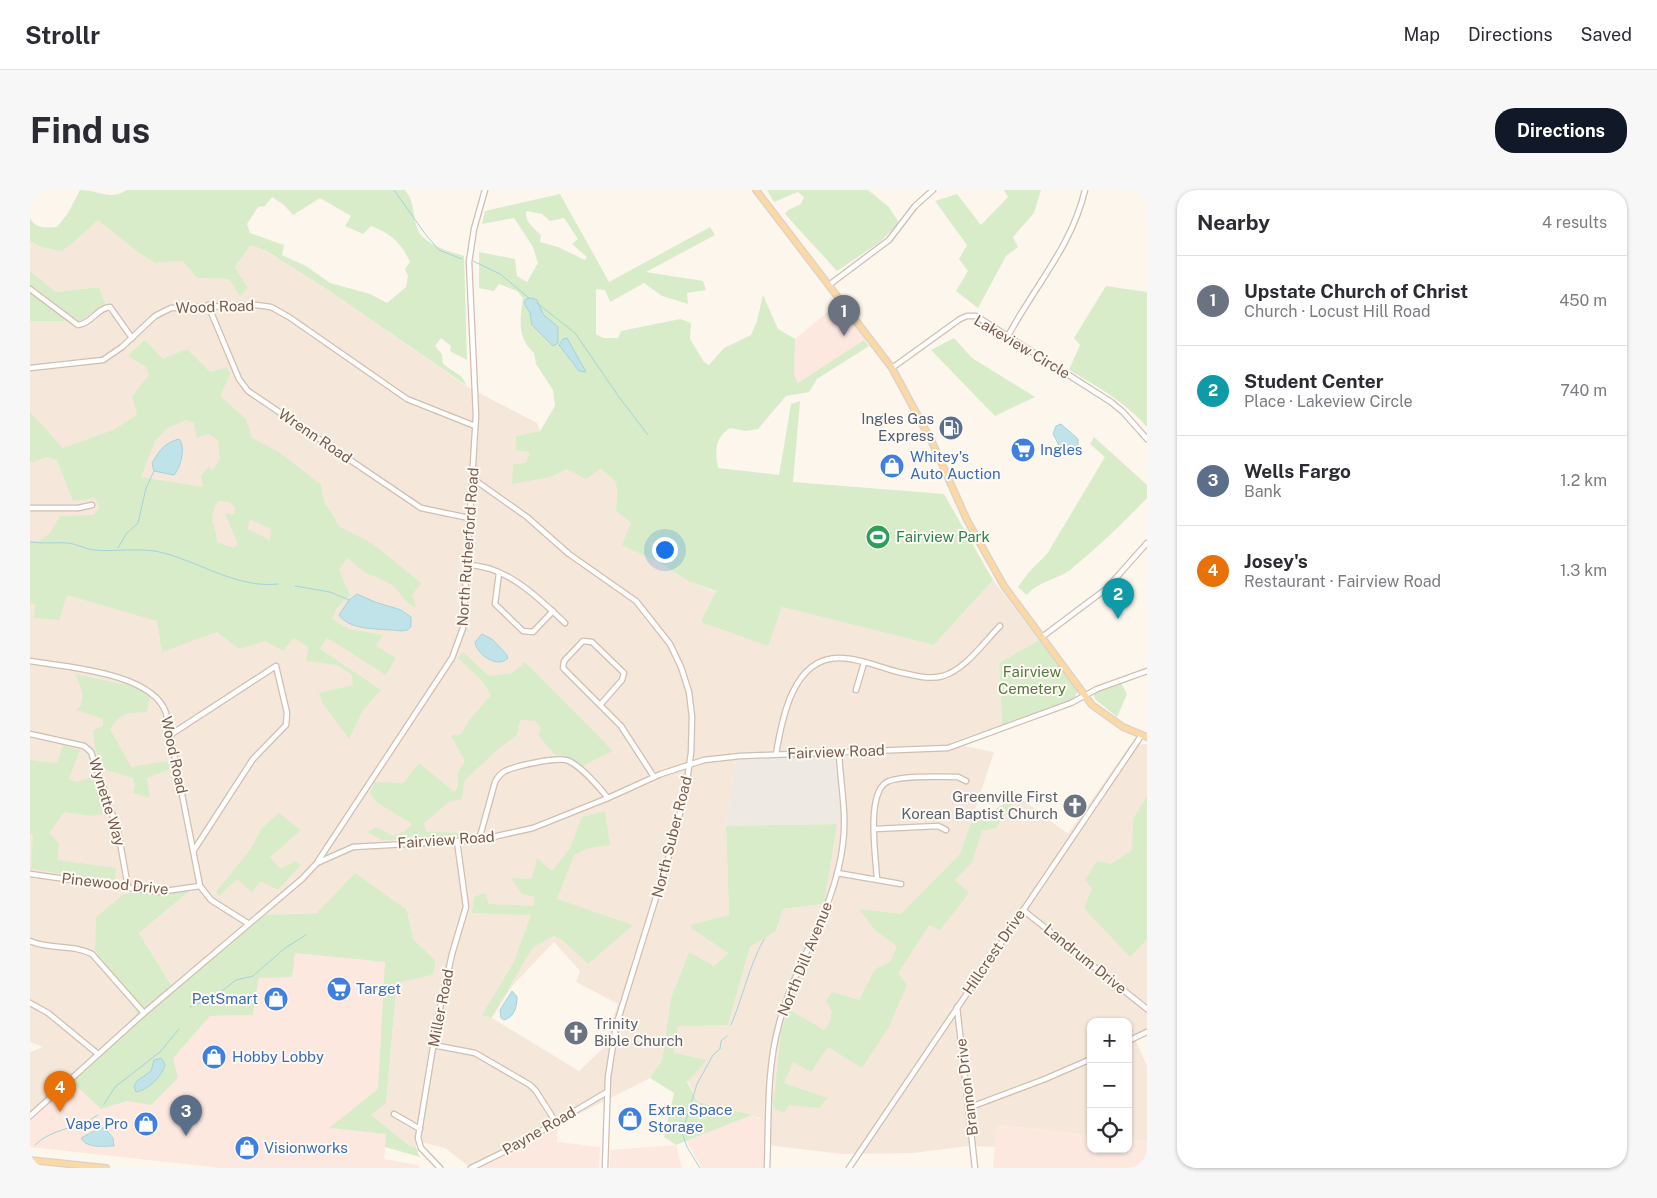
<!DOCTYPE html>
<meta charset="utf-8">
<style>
:root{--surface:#fff;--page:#f7f7f7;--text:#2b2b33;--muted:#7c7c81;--line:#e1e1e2;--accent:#111827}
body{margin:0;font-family:"Public Sans",sans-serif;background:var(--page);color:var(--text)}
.controls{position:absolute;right:15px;bottom:15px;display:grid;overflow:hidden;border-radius:10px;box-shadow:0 1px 4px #0004}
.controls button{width:45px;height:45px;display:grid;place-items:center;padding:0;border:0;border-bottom:1px solid var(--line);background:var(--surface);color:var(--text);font:25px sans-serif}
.you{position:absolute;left:634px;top:359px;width:18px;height:18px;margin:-12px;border:4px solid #fff;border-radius:50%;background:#1a73e8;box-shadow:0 0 0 8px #1a73e833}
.badge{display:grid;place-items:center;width:32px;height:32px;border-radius:50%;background:var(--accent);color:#fff;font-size:16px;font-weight:700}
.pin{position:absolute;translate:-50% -41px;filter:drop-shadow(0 1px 2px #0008)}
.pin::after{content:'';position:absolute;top:26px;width:18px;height:15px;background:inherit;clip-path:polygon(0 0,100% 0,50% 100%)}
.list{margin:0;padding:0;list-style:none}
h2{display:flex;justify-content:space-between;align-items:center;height:65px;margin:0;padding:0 20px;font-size:21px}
h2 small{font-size:16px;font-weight:400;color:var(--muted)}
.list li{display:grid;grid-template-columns:32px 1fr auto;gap:15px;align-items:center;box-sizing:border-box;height:90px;padding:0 20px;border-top:1px solid var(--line)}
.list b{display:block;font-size:19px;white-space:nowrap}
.list p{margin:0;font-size:16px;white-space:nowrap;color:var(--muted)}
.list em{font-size:16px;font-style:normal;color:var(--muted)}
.icon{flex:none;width:28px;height:28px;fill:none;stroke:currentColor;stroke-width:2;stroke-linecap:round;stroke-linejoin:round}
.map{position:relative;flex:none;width:1117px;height:978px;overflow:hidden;border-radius:20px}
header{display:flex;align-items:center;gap:30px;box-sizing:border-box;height:70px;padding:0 25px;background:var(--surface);border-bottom:1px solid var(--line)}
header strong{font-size:24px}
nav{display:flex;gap:28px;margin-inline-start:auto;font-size:18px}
.intro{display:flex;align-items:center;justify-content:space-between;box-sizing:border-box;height:120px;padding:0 30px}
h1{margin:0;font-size:35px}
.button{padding:12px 22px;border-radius:20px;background:var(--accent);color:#fff;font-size:18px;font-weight:700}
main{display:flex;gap:30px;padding:0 30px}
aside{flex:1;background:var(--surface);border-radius:20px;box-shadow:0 1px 4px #0004}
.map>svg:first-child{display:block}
</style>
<header>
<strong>Strollr</strong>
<nav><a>Map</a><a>Directions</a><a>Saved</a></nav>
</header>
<div class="intro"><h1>Find us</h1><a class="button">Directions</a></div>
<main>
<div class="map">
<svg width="1117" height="978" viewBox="0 0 1117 978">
<rect width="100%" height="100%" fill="#fdf6ec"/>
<!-- residential -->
<path fill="#f5e8da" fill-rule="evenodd" d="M68,29L109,63L125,73L152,71L167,88L199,89L218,98L205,77L221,55L235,61L298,100L436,196L507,233L510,241L584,287L588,295L586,321L601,333L626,371L660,392L686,402L672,432L738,455L752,417L904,455L963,390L1009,450L969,473L972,535L919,553L964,562L941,632L988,606L1038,644L1100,555L1117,554V842L1103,845L1117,876V951L1098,949V832H1061V945L968,935L965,957L938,956L884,963L812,964L736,955L730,928L668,912L644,863L648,835H698L720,757L746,741L753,719L794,714L817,558L707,562L696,636L699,725L662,734L698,763L684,776L659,762L641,808L632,870L620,888L441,978L415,958L387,951L386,957L380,956L341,925L356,913L366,802L370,792L403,785L406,771L383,749L377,719L231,725L143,798L109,743L165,697L65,761L107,823L41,891L0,929V862L13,857L0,852V131H50L75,114L68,97L26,102L0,81V51L12,57L44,52ZM524,752L550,781L546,792L588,814L573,858L549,881L462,828L482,796Z"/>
<!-- commercial -->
<g fill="#fde8e0">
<path d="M810,112L838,148L768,193L764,185L765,149Z"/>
<path d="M265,763L356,772L348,899L300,938L357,944L354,969L388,975L390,978H191L0,957V929L41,891L71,918L97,911L121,914L142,869L180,826L223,825L229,788Z"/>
<path d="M722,925L735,932V978H672L656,951Z"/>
<path d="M967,935L1061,945V959H1098V949L1117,951V978H963Z"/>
<path d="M528,936L527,952L570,957L569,978H448Z"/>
<path d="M646,955L652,978H580V960Z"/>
</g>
<!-- industrial -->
<path fill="#efe9e4" d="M817,557L807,634L696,636L707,562Z"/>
<!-- green -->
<g fill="#d8ecc9" fill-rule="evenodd">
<path d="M50,0C68,0 80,11 97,0H375C384,10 383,25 387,38C393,55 419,61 434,66L437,170L420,161L421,156L411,148L405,156L412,164L413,174L432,187L437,196L298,100L236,61L221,55L205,77L218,98L210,106L199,89L167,88L152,71L125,73L109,63L68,30L44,52L32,61L12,57L0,51V28C6,39 15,38 27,37L38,23ZM242,7L254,15L263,25L290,8L321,26L315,36L333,44L341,36C361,43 371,53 380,72L375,79L378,86L376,97L357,113L340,104L300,93L276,76L252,65L254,55L220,43L217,34L228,17L235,16Z"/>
<path d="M737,0H838L859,17L869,33L850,52L807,81L755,24L758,20L771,14L774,7L768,2L744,12Z"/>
<path d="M974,0H1011L1004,23L983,47L988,57L976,66L948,118L926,101L938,81L929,69L937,55L905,11L927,4L951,35L978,7Z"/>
<path d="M530,4L579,92L680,37L685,45L616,82L673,91L676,100L657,103L658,114L632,106L614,93L580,112L575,100L566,99V144L573,148H588L591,141L650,129L661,133L660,149L674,172L679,175L694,158L721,145L727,131L733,105L748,139L765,149L764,185L768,193L834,150L839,156L787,189L779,202L756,206L728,239L716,241L700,238C684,249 685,260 688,278L749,285L761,214L770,211L763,292L914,304L963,390L904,455L752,417L738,456L671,432L686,401L660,392L626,371L592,355L601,333L586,321C587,298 592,292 570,279L556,289L537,279L520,287L482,294L483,274L496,273L500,262L486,260V246L510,241L525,216L523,200L506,174L504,163C487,148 490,129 493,108L487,101L469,94L464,101L449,98V62L485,69L487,86L497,92L508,73L503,57L484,28L452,34L455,21ZM496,21L512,24L520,31L534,28L548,49L542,54L557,67L555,70L528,57L510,52L511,45C503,38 495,32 496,21Z"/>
<path d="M0,81L26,102L69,97L75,114L50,131H0Z"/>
<path d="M1076,96L1117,102V237C1095,212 1067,196 1039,180L1050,155L1044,148Z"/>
<path d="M924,148L942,168L1005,207L965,226L901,160Z"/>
<path d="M115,150L133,169L157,159L180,182L197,177L200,185L190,206L216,229L222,248L249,262L291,295L294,312L310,337L343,354L391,393L382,405L386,417C374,414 371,400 360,394C340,382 335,387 318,367L309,380L320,405L306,419L302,429L319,439L353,445L346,456L366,468L356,485L297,448L290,459L351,500L333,520L319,549L292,512L289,503L323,495L322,485L307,475L276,471L278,457L264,448L253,461L235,451L209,459L187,442L132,462L127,431L37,405L29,430L4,428L5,414L0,413V351H9L20,343L30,326L63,325L70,318L65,308L43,311L27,270L17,267L0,273V222L33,258L83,240L107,225L102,206L119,185L116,177L98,166ZM156,230L164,233L167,248L178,244L188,250L190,269L183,280L178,277L171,286L173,297L111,287L125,251L137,238ZM188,311L200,312L205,318V324H195L208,354L203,358L187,352C186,332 176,332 188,311ZM220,329L241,339L240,350L217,339Z"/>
<path d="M1064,247L1117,295V308C1093,333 1067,358 1040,380C1026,390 1007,392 997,405L988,397L999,382L1017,364L1075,267L1060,254Z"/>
<path d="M1009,450L1048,500L1044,509L972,535L969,473Z"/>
<path d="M433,462L459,486L482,483L495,472L583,561L552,576L538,567L525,565L508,545L511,539L506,531L490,530L487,545L467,560L434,591L432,609L419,612L394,633L396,642L443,643L444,648L352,650L337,642L347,637L363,646L375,641L382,634L346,612L340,602L345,592L373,593L389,573L424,602L428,597V582L435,571L421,546L431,544L441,528L461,505L453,492L428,468Z"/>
<path d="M45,484L107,497L120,506L117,522C97,523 92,522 80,539L101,577L137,571L142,578L117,588L120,608L103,603L105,596L103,588L73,579L65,558L63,540L73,536V529L47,520C58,508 50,496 45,484Z"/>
<path d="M1091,493L1097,504L1087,527L1065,509L1064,505L1071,499Z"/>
<path d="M33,555L50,560L39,589L47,592L65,586L77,623L63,626L34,622L19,643L29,653L27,670L86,678L85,692L1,679L3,645L0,644V570L27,573Z"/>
<path d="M988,606L966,638L952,641L942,672L925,690L939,703L910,740L899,735L868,783L877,795L859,837L832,878L798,857L781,882L763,872L754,893L797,908L790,918L759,915L754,923L743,918L751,842L758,819L794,840L799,833L802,822L796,811L802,802L829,810L845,779L860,772L867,756L846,741L829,719L871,724L930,664L941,633Z"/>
<path d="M1117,606V749L1100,767L1054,718L1062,699L1055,690L1067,671L1081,674L1102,660L1103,629Z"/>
<path d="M575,621L580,655L559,658L544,665L527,709L603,735L558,774L534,751L524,746L503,757L461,828L452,825L484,772L501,725L442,723L444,707L455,703L459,714L503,716L505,707L492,704L481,688L502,689L507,668L522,681L540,658L552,627Z"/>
<path d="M249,623L271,640L240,667L251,679L265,671L271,675L248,700L231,691L222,702L207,689L189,706L186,702L219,661L233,637Z"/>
<path d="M807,634L794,714L753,719L746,741L720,757L698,835L648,836L644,863L677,870L657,892L668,912L722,925L646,955L634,947L644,903L620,888L632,870L641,808L659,762L684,776L698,763L661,738L662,734L699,725L696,636Z"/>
<path d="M325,683L377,720L383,749L406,771L403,785L371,792L366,802L356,913L341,925L380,956L386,957L390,967L355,957L356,944L299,938L348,899L355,772L265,763L262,787L229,788L223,825L180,826L143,868L148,888L121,915L97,911L71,919L41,891L107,823L65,761L66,727L94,704L166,696L109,743L143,798L232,725L287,723Z"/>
</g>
<!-- water -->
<g fill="#bfe3e8" stroke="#a5d3da">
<path d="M502,108L507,110L513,124L528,137V153L523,156L502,135L500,123L494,113L496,109Z"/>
<path d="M537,148L556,182L549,181L529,155L533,149Z"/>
<path d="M1031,234L1048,249V256L1039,265L1031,259L1023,244L1026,236Z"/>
<path d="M149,249C156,257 151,277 144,285L124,281L122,273C130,260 134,253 149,249Z"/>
<path d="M327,404L345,412L371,420L381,427V437L377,440L371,441C352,438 321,442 309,425L319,410Z"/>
<path d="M452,444L462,449L477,465L478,468C468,479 447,465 445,452Z"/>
<path d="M482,801L487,807C487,816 485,827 474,830L471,828L470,820Z"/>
<path d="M131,868L135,874C133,886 118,900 106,902L104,896L107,891L121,881L124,870Z"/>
<path d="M70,938H75L83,948L84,956C73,956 57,959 51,948Z"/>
</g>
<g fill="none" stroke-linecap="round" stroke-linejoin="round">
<!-- stream -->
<g stroke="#a5d3da" stroke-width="1">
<path d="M364,0L396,45L409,60L432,69"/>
<path d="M443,71L470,84L499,108"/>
<path d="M507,113L545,143L589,207L618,245"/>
<path d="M0,352C13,354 26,352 38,353C47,354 55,359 64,360C84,362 104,358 125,361C166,369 205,399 248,394"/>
<path d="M88,358L96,344L108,333L116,298L124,281"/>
<path d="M265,396L300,402L319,410"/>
<path d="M160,817L184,807L206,790L223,786L255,758L276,745"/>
<path d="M701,835C713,807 719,776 734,749"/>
<path d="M74,914L85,897L130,862L149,839"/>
<path d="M5,955C21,938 49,939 68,925"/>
<path d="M670,978L657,957L652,943L667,894L683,865L690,859L691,851L697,846"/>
</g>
<defs>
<g id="minor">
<path d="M799,95L859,50L885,16L903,0"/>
<path d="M0,99L48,135C61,134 67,118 80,117L102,148"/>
<path d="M178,115L209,189L218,201L391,318L439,328"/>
<path d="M978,146C1004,97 1042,56 1055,0"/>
<path d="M0,178L73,170L92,157L125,126L141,118L226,115L241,117L259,127L377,209L445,236"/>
<path d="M862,178L930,129L937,126H946L1081,212L1093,222L1117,249"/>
<path d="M442,288L497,327L539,364L606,411L640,454L651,477L659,502L662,527L661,563L655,604L638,669L586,836L578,887L575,978"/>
<path d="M0,318H48L62,315"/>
<path d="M436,375C476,375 508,407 535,433"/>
<path d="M469,383L465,414L493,441L503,442L523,421"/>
<path d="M1012,447L1076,399L1117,353"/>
<path d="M0,471C37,477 123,483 136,523L170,696L181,710L219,734"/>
<path d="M826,500L834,473"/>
<path d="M571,514L592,490L594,483L562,452L553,451L534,471L533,478L591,536L624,587"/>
<path d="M0,544L54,556L61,562L88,641L98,697"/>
<path d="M140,545L246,476L257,523L256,535L223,569L164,660"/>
<path d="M746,564C752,528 763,468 809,468C828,468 850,477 868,482C883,485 898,490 913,486C936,479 954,452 970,436"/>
<path d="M845,639L908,636L916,640"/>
<path d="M449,650L465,592C467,588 470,584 475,581C486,576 528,566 539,571C553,578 568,596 578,608"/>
<path d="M288,671L422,468L433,438L446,225L439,72L444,39L455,0"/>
<path d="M807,683L871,694"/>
<path d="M0,684L128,702L170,696"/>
<path d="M847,689C846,667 835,600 859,591C877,585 909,587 928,587L936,591"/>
<path d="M993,720L1117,819"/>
<path d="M0,751C19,760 43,754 62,764L114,823"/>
<path d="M0,813L18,823L68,864"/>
<path d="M927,817L945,978"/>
<path d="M1098,851L1117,842"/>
<path d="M403,855L445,863L500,895L506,901L525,931"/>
<path d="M938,918L1015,889L1061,869"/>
<path d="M364,924L390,939"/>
<path d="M0,926L114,823L272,689L287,673L323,657L449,650L503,638L578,608L631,584L674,570L710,566L918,558L1041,513L1067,499L1117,481"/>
<path d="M1,978L4,971"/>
<path d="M410,978L391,958L388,948L408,827L422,764L436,717L427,651"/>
<path d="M441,978L484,957L577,902"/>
<path d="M737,978C739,930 736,881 749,834C765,772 806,718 813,653C817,623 810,591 809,562"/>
<path d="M819,978L1111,546"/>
</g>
<g id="major">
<path d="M726,0L862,178L902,252L937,330L974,396L1062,515L1093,537L1117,547"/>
<path d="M0,970L76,978"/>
</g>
</defs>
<!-- minor casing -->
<use href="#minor" stroke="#d1beb0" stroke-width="7"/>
<!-- major casing -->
<use href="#major" stroke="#dad1cd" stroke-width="8"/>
<!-- minor -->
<use href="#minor" stroke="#fff" stroke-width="4.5"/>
<!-- major -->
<use href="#major" stroke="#fbd9a5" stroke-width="5.5"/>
</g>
<!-- icons -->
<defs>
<symbol id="fuel-disc" viewBox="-11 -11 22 22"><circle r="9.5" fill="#5c6f8a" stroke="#fffaf3"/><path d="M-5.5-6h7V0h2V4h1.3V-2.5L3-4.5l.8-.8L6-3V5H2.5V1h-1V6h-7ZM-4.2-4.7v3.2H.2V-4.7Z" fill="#fff"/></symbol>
<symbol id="supermarket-disc" viewBox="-11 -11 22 22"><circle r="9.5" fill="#3f7fe0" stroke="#fffaf3"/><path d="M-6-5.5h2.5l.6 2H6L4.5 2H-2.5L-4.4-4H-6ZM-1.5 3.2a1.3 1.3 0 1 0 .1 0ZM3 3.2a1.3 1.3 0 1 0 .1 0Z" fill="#fff"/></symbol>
<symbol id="shop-disc" viewBox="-11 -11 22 22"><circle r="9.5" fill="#3f7fe0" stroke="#fffaf3"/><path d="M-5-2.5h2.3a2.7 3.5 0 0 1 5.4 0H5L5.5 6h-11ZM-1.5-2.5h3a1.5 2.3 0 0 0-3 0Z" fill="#fff"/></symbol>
<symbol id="stadium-disc" viewBox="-11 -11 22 22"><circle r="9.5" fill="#2e9e5b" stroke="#fffaf3"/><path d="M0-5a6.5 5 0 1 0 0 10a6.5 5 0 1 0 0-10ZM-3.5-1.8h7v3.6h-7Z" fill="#fff"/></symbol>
<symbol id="church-disc" viewBox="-11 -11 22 22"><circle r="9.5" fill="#6b7280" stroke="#fffaf3"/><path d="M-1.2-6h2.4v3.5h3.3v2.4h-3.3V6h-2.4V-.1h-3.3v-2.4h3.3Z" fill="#fff"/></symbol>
</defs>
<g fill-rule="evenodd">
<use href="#fuel-disc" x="907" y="224" width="28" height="28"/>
<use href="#supermarket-disc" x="979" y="246" width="28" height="28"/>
<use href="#shop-disc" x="848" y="262" width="28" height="28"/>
<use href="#stadium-disc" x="834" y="333" width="28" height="28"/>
<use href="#church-disc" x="1031" y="602" width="28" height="28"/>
<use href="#supermarket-disc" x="295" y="785" width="28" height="28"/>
<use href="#shop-disc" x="232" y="795" width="28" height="28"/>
<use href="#church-disc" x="532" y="829" width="28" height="28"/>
<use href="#shop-disc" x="170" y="853" width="28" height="28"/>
<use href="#shop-disc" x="586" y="915" width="28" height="28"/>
<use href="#shop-disc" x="102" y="920" width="28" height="28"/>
<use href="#shop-disc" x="203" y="944" width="28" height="28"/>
</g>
<g text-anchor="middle" stroke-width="4" stroke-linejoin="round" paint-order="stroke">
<!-- street labels -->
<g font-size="15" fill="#7a5c4d" stroke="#fffaf3">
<text transform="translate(185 117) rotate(-2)" y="5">Wood Road</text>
<text transform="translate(992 157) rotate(31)" y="5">Lakeview Circle</text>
<text transform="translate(285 246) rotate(34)" y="5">Wrenn Road</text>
<text transform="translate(438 357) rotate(-86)" y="5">North Rutherford Road</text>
<text transform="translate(806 562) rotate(-2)" y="5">Fairview Road</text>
<text transform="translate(144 565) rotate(78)" y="5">Wood Road</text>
<text transform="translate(77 612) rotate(73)" y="5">Wynette Way</text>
<text transform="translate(642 647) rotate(-76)" y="5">North Suber Road</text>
<text transform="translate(416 650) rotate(-4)" y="5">Fairview Road</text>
<text transform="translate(85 694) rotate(6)" y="5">Pinewood Drive</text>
<text transform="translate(964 762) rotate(-56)" y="5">Hillcrest Drive</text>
<text transform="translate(775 769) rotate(-68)" y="5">North Dill Avenue</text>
<text transform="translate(1055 769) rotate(39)" y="5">Landrum Drive</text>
<text transform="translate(411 818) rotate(-79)" y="5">Miller Road</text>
<text transform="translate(937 897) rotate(-97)" y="5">Brannon Drive</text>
<text transform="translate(509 941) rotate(-30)" y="5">Payne Road</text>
</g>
<!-- service labels -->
<g font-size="15" fill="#4e5e75" stroke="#fffaf3" text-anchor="end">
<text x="904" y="234">Ingles Gas<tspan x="904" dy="17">Express</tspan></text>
</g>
<!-- shop labels -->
<g font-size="15" fill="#366cbe" stroke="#fffaf3" text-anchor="start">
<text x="1010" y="265">Ingles</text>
<text x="880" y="272">Whitey's<tspan x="880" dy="17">Auto Auction</tspan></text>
<text x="326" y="804">Target</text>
<text x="228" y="814" text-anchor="end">PetSmart</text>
<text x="202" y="872">Hobby Lobby</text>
<text x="618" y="925">Extra Space<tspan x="618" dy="17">Storage</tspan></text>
<text x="98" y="939" text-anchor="end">Vape Pro</text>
<text x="234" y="963">Visionworks</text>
</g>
<!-- leisure labels -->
<g font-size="15" fill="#27864d" stroke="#fffaf3" text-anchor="start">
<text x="866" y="352">Fairview Park</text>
</g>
<!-- park labels -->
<g font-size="15" fill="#537a41" stroke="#fffaf3">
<text x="1002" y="487">Fairview<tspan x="1002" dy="17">Cemetery</tspan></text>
</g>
<!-- worship labels -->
<g font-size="15" fill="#5b616d" stroke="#fffaf3" text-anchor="end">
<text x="1028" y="612">Greenville First<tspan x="1028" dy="17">Korean Baptist Church</tspan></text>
<text x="564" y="839" text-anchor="start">Trinity<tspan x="564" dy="17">Bible Church</tspan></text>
</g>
</g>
</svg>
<div class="controls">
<button>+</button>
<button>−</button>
<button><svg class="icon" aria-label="locate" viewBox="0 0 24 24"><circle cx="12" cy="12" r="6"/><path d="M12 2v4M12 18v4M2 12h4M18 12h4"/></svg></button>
</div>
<div class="you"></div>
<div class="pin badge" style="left:814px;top:146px;background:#6b7280">1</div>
<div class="pin badge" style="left:1088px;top:429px;background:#0f9aa8">2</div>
<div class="pin badge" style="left:156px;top:946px;background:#5c6f8a">3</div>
<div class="pin badge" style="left:30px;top:922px;background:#e8710a">4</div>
</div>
<aside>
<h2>Nearby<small>4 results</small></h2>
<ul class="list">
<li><span class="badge" style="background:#6b7280">1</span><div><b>Upstate Church of Christ</b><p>Church · Locust Hill Road</p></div><em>450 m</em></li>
<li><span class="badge" style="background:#0f9aa8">2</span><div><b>Student Center</b><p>Place · Lakeview Circle</p></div><em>740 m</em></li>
<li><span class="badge" style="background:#5c6f8a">3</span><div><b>Wells Fargo</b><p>Bank</p></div><em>1.2 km</em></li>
<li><span class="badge" style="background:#e8710a">4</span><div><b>Josey's</b><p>Restaurant · Fairview Road</p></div><em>1.3 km</em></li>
</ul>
</aside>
</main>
